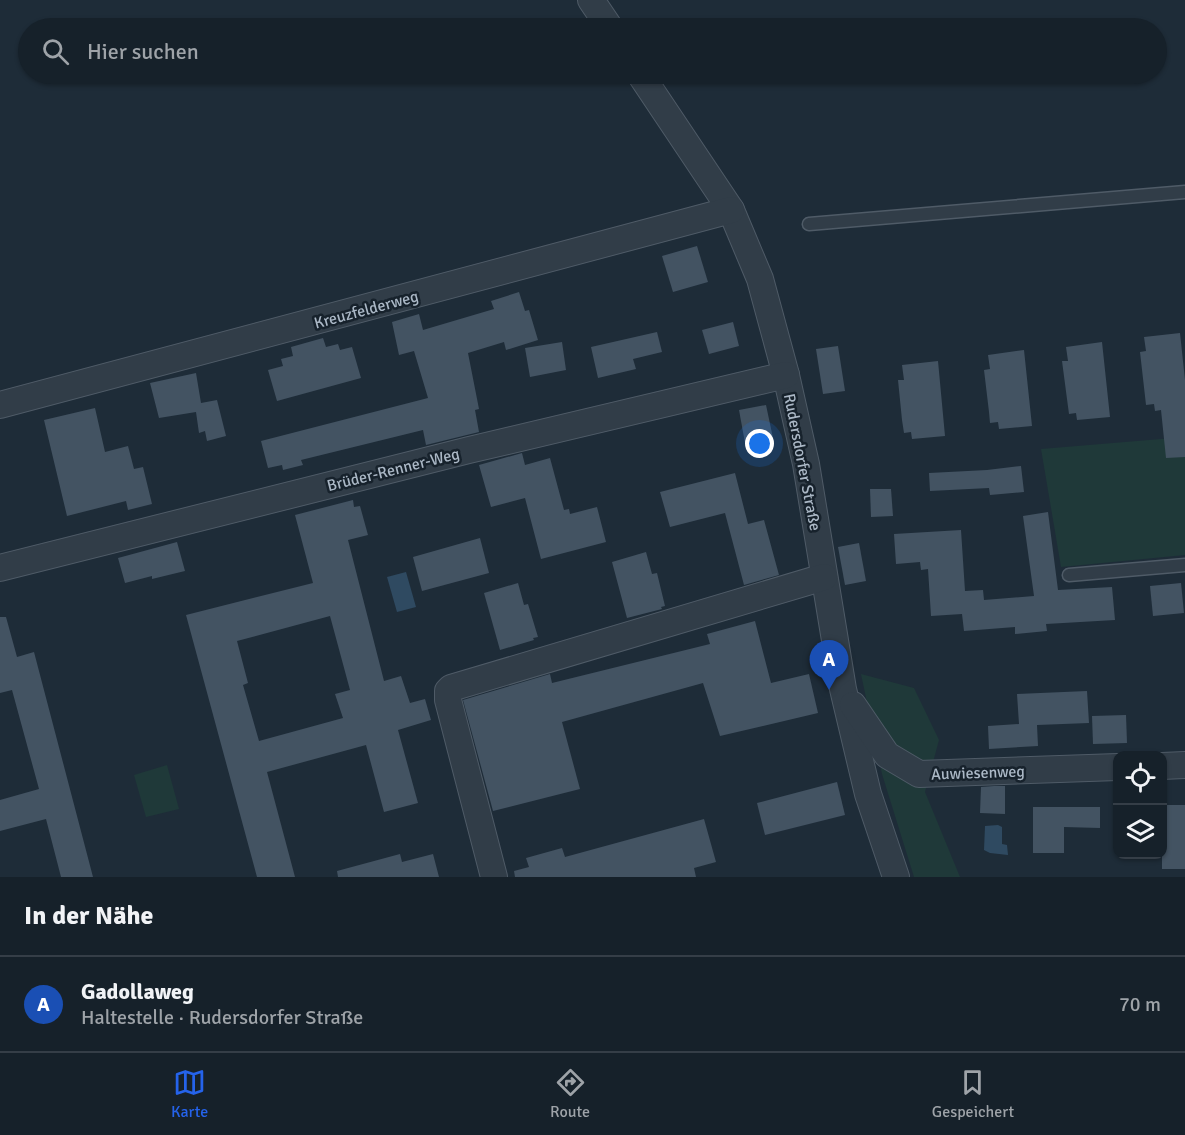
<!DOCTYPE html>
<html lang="de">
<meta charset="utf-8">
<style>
:root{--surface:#16212a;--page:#232e36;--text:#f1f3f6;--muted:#9ea3a8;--line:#353e47;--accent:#2563eb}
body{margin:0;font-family:Signika,sans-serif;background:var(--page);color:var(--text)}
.controls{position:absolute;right:18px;bottom:18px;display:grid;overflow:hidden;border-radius:12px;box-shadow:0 2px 4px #0004}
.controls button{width:54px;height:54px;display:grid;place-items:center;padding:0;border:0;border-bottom:2px solid var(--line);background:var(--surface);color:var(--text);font:30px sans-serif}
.you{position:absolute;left:760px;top:444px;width:21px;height:21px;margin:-15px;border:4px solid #fff;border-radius:50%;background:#1a73e8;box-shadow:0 0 0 9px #1a73e833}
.badge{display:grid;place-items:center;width:39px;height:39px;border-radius:50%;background:var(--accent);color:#fff;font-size:20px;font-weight:700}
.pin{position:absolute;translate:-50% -50px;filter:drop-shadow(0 2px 3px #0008)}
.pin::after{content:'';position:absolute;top:32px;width:21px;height:18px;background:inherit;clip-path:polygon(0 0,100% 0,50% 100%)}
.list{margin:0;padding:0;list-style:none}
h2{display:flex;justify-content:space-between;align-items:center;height:78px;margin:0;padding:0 24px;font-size:26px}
h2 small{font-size:20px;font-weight:400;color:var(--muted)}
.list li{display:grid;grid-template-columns:39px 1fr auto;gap:18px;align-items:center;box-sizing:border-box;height:96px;padding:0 24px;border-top:2px solid var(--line)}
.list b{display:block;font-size:22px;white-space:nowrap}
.list p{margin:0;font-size:20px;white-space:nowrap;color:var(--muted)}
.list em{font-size:20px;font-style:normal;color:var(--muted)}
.icon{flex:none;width:33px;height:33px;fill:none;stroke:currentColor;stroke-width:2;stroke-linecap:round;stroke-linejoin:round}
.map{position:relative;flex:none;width:1185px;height:877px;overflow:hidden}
.search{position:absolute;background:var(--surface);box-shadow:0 2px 4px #0004;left:18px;right:18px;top:18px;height:66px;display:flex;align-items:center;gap:15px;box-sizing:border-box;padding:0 21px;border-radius:33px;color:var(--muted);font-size:22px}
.sheet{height:174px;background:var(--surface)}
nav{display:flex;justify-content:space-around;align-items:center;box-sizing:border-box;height:84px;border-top:2px solid var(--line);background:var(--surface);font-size:16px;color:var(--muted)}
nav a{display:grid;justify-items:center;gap:3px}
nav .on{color:var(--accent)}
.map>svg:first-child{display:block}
</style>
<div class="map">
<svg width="1185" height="877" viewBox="0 0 1185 877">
<rect width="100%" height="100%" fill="#1e2c38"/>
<!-- green -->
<g fill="#1f3939">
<path d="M1185,437V555L1061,567L1041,449Z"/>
<path d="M861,674L914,688L939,740L925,792L960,877H914L882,774Z"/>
<path d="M167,765L179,809L146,817L134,775Z"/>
</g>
<!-- water -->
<g fill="#2f4a61">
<path d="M406,572L416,607L397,612L387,577Z"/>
<path d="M998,825L1002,827V844L1007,845L1008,855L990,853L984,850L985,826Z"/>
</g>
<!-- building -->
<g fill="#435362" fill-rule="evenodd">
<path d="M697,246L708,282L673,292L662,256Z"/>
<path d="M519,292L525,311L529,310L538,340L506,350L504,342L468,353L479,409L475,410L479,432L426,445L423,430L301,460L303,465L283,470L282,465L268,468L261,441L428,398L414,351L399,355L392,322L419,314L423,330L494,309L491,301Z"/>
<path d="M733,322L739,346L709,354L702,330Z"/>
<path d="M657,332L662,352L633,359L636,369L598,378L591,347Z"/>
<path d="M1180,333L1185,380V457L1166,458L1161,410L1155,411L1154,404L1146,405L1140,352L1146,351L1144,337Z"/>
<path d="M323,338L326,347L338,344L340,350L352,347L361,378L277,401L268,370L283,366L281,359L293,356L291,347Z"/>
<path d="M562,342L566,370L530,377L525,348Z"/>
<path d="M1102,342L1110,417L1077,420L1076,413L1069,414L1067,399L1062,361H1068L1066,347Z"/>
<path d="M838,346L845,391L823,394L816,349Z"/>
<path d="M1024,350L1032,426L999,429L998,422L990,423L989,412L984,370L990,369L988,355Z"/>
<path d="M938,361L945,436L912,439L911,432L904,433L902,420L898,380H904L902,365Z"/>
<path d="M196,373L201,403L217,400L226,436L207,441L205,431L199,433L196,412L159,418L150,383Z"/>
<path d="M766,405L773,438L745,443L739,410Z"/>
<path d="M95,408L105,452L128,446L134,469L143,467L152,504L128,510L126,501L67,516L44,420Z"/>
<path d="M522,453L525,465L550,458L564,510L569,509L570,514L597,507L606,542L541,559L525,498L491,507L479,465Z"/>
<path d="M1021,466L1024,492L990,495L989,488L930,491L929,473L987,470Z"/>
<path d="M735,473L748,524L764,520L779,575L744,585L725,513L670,527L660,492Z"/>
<path d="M870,489H891L893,516L871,517Z"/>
<path d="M353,500L354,507L360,506L368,535L348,540L384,681L401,676L410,703L425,699L431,720L398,730L418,803L384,812L366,745L267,772L295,877H257L186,615L313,583L295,515ZM330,616L350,690L335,694L343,718L259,741L243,685L248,683L237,641Z"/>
<path d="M1048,512L1058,590L1112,587L1115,620L1046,624L1047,631L1015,634V627L964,631L962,614L931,616L928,569L921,570L920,562L896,564L894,534L961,530L965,591L983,590L984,600L1034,596L1023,516Z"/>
<path d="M480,538L489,573L422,591L413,557Z"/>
<path d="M177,542L185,571L152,579V576L125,583L118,558Z"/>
<path d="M859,543L866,581L845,585L838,547Z"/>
<path d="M646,552L652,574L657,573L665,606L661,607L662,609L627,618L612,562Z"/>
<path d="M518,583L524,605L528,604L538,637L533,638L534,640L500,650L484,593Z"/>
<path d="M1181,583L1184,613L1153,616L1150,586Z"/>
<path d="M0,617H6L17,657L34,652L93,877H61L46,819L0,831V800L39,789L12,690L0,693Z"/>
<path d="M755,621L771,683L809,674L818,713L720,736L703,683L562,722L580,789L493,811L463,700L550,674L552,683L710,644L707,634Z"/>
<path d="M1087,691L1089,723L1037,725L1038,746L989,749L988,726L1019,724L1017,694Z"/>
<path d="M1126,715L1127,743L1093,744L1092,716Z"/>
<path d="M837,782L845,815L765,835L757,803Z"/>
<path d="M994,786H1005V814L980,813L981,787Z"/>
<rect x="1162" y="805" width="23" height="64"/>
<path d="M1033,807H1100V828L1064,827V853H1033Z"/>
<path d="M704,819L716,862L694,868L696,877H515L514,871L529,867L526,858L562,848L565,857Z"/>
<path d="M400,854L402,862L433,854L439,877H338L337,871Z"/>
</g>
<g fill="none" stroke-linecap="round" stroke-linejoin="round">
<defs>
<g id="service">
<path d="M809,224L1185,192"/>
<path d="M1069,575L1185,565"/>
</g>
<g id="minor">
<path d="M591,0L610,28"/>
<path d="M640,74L731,210L760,279L786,375L806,464L843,689L868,794L896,877"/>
<path d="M0,405L731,210"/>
<path d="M0,568L469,450L786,375"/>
<path d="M853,705L887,755L919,774L1118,767"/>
<path d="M1162,766L1185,765"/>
<path d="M494,877L448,700V691L451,688L824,577"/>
</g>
</defs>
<!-- service casing -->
<use href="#service" stroke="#4f5b67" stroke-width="15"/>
<!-- minor casing -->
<use href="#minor" stroke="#4f5b67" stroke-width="28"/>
<!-- service -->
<use href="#service" stroke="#313d48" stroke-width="12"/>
<!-- minor -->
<use href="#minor" stroke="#313d48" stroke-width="26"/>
</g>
<g text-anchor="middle" stroke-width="5" stroke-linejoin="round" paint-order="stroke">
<!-- street labels -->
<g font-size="16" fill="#abb8c6" stroke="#17222c">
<text transform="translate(366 309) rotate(-15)" y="6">Kreuzfelderweg</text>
<text transform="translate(803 462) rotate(79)" y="6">Rudersdorfer Straße</text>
<text transform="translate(393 469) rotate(-14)" y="6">Brüder-Renner-Weg</text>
<text transform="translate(978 772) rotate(-2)" y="6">Auwiesenweg</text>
</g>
</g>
</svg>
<div class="controls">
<button><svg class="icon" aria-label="locate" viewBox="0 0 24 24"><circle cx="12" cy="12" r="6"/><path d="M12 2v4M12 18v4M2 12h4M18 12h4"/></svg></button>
<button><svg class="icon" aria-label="layers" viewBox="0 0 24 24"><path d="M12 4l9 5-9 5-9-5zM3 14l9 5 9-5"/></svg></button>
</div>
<div class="you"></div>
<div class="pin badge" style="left:829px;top:690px;background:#1a4fb4">A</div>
<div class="search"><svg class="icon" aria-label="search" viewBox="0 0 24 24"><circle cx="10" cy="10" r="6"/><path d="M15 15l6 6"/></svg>Hier suchen</div>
</div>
<section class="sheet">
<h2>In der Nähe<small></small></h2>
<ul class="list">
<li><span class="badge" style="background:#1a4fb4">A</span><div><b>Gadollaweg</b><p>Haltestelle · Rudersdorfer Straße</p></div><em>70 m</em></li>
</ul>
</section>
<nav>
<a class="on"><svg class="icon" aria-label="map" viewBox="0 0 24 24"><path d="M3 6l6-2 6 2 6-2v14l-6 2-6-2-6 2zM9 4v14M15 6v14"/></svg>Karte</a>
<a><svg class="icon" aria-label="directions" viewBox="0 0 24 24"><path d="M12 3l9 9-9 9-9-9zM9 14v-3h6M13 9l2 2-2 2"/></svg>Route</a>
<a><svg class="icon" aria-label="saved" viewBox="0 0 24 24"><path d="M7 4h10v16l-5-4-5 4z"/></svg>Gespeichert</a>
</nav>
